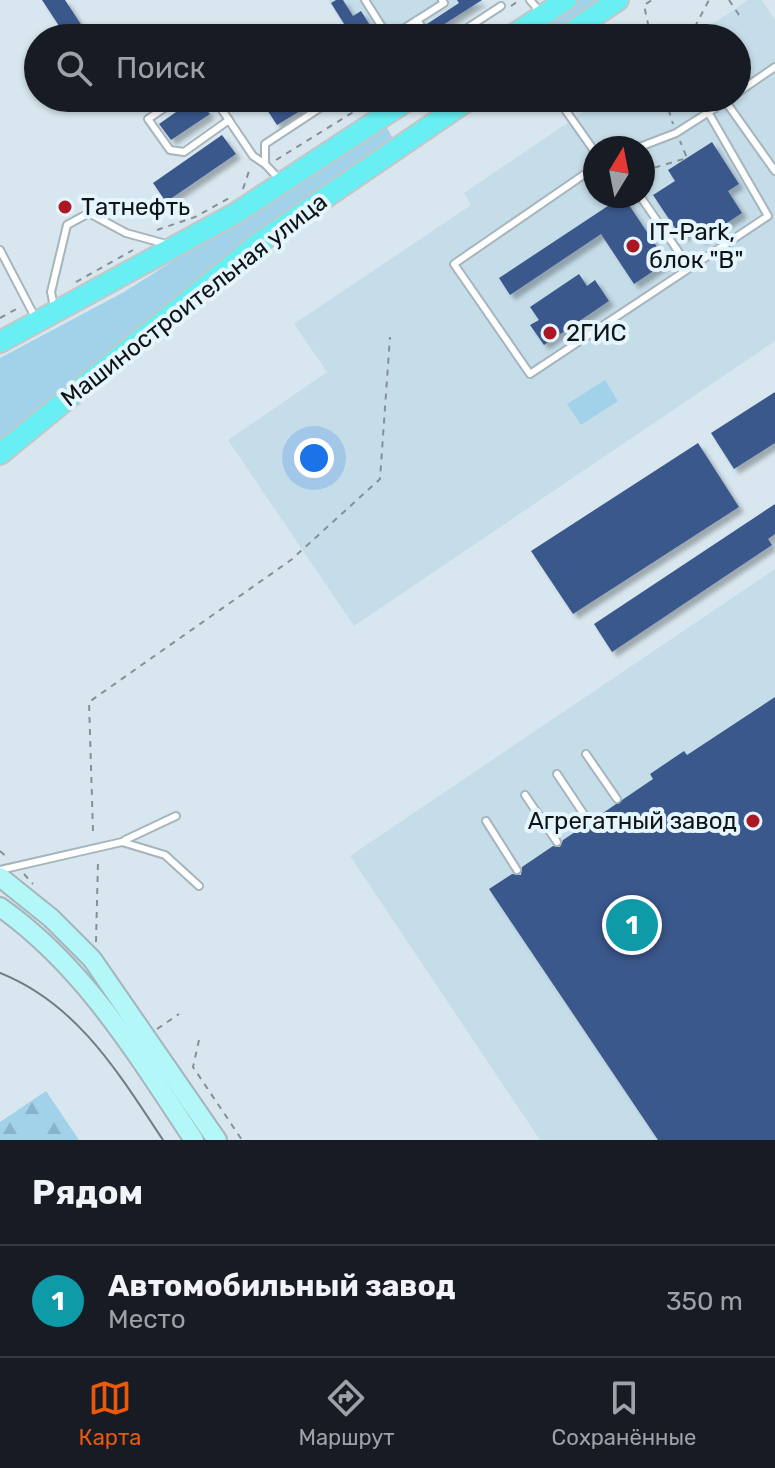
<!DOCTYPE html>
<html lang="ru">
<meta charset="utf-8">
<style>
:root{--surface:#171b24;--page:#242831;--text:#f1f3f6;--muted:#9ea1a6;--line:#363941;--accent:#ea580c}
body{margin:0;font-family:Rubik,sans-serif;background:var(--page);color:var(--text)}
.compass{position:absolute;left:583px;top:136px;width:72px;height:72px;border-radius:50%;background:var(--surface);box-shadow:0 2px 6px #0004;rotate:10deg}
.you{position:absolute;left:314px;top:458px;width:28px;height:28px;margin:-20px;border:6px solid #fff;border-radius:50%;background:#1a73e8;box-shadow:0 0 0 12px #1a73e833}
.badge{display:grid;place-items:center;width:52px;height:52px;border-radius:50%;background:var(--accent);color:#fff;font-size:26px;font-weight:700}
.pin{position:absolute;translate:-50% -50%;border:4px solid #fff;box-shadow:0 2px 8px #0006}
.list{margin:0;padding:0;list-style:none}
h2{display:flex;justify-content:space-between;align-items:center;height:104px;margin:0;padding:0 32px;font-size:34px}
h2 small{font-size:26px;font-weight:400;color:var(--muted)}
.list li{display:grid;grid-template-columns:52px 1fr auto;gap:24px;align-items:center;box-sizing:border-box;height:112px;padding:0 32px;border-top:2px solid var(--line)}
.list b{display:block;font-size:30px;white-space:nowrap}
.list p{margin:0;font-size:26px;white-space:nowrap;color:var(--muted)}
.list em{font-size:26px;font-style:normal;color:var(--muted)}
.icon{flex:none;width:44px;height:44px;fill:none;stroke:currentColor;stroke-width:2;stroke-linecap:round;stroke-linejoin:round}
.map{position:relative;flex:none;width:775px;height:1140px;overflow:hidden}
.search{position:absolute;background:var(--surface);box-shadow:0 2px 6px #0004;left:24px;right:24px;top:24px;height:88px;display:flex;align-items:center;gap:20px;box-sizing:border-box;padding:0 28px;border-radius:44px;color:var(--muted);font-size:30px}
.sheet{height:216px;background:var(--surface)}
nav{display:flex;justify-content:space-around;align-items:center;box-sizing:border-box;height:112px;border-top:2px solid var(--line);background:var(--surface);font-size:22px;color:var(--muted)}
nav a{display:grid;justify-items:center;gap:4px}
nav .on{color:var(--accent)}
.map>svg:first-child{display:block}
</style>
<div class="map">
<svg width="775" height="1140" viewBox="0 0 775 1140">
<defs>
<pattern id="forest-firs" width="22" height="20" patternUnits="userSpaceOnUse" patternTransform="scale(2)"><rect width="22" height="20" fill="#a1d2ea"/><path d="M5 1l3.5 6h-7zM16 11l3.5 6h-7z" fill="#89b3c8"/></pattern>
<filter id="shadow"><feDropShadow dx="5" dy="5" stdDeviation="2" flood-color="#0004"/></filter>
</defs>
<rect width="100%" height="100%" fill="#d8e7ef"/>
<!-- built -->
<g fill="#c5dde9" fill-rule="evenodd">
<path d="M328,0H482L483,2L427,38H352Z"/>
<path d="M748,0H762L775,20V341L354,626L228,440L327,372L294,324L471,205L464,193L604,98H737V38H692ZM595,148H643V196H595Z"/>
<path d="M775,569V1140H540L350,856Z"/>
</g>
<!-- green -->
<g fill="#a1d2ea">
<path d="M572,0H601L546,38H516Z"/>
<path d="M383,120L393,139L254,237L0,445V358L124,292L247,214Z"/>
<path d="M605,380L618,401L581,425L567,404Z"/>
</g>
<!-- forest -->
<path fill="url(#forest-firs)" d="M46,1091L79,1140H0V1122Z"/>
<!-- building -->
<g fill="#3b588c" filter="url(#shadow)">
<path d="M42,0H65L90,38H67Z"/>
<path d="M336,0H343L353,16L361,11L378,38H353L331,3Z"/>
<path d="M457,0H482L432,32L427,24L459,3Z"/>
<path d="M196,98L210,114L171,140L159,124Z"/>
<path d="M274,98H303L300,111L277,125L264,105Z"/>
<path d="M222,135L236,154L166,202L153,183Z"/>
<path d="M712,142L739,184L728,191L742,213L701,240L694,229L681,237L653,195L675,181L668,170Z"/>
<path d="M623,196L667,262L634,284L601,234L510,295L499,278Z"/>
<path d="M579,274L587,286L595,280L609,301L544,345L530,325L539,320L530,307Z"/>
<path d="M775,392V443L734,469L711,433Z"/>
<path d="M698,443L739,507L573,614L531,551Z"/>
<path d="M775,504V534L768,539L772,545L612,652L594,624Z"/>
<path d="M775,697V1140H658L489,889L512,874L521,875L522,867L553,846L560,847L563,840L584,826H593L594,819L653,779L650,774L684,751L687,755Z"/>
</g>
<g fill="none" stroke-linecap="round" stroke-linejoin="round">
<defs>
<g id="lane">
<path d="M365,0L389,38L444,3L442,0"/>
<path d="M530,0L541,13"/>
<path d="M417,20L429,38"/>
<path d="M452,38L501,6"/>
<path d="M737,93L775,67"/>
<path d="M179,98L148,119L170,150L184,152L229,120"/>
<path d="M214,98L253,156L265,164"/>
<path d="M367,98L382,112"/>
<path d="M557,98L595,152"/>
<path d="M726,102L775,171"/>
<path d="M637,148L676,133L731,98"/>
<path d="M595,167L454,264L530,374L768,216L708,112"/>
<path d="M280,180L265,164V144L335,98"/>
<path d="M640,196L689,267"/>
<path d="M0,250L36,319"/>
<path d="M54,307L51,292L67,225L89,213L126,233L166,244"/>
<path d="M586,754L617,799"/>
<path d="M557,774L589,822"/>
<path d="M525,795L557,842"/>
<path d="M486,821L517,870"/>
<path d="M125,840L176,816"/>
<path d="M0,870L122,842L165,855L199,886"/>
</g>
<g id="secondary">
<path d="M0,877L51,918L92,959L217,1140"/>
<path d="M0,907C85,967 137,1055 194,1140"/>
</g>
<g id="primary">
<path d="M508,38L566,0"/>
<path d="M562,38L618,0"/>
<path d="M0,342L236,213L411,98"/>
<path d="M0,454L257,244L471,98"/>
</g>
</defs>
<!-- lane casing -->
<use href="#lane" stroke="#a6b5bc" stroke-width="10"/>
<!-- secondary casing -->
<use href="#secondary" stroke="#a6b5bc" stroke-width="22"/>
<!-- primary casing -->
<use href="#primary" stroke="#c5c7c7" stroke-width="24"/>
<!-- path -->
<g stroke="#859096" stroke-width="2" stroke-dasharray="6 6" stroke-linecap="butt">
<path d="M729,0L739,15"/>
<path d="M511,6L520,0"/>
<path d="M651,38L644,5L652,0"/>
<path d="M689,38L709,0"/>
<path d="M665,98L673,124"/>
<path d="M276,160L363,106"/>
<path d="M643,171L687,158L680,141"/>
<path d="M243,189L249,171"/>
<path d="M157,230L195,217L231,197"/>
<path d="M76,282L133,250"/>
<path d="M0,318L20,307"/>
<path d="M93,831L89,702L291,560L380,479L390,337"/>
<path d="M0,851L8,858"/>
<path d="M24,874L33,884"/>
<path d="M96,942L98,861"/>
<path d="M157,1029L179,1014"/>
<path d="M199,1040L193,1067L242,1140"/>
</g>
<!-- lane -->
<use href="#lane" stroke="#fff" stroke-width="6"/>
<!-- secondary -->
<use href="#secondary" stroke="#b3f7f9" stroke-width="18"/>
<!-- primary -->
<use href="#primary" stroke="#67eff3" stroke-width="20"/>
<!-- tram -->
<path stroke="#727c82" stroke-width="2" d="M0,973C78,1004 119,1074 163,1140"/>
</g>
<!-- markers -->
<g fill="#ab1722" stroke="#e5f5fd" stroke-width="3">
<circle cx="65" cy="207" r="8"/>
<circle cx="633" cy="246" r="8"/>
<circle cx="550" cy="333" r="8"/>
<circle cx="753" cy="821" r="8"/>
</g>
<g text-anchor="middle" stroke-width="8" stroke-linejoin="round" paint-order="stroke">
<!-- poi labels -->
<g font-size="24" fill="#0f1417" stroke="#e5f5fd" text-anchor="start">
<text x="81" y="215">Татнефть</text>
<text x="649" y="240">IT-Park,<tspan x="649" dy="28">блок "В"</tspan></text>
<text x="566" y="341">2ГИС</text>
<text x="737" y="829" text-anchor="end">Агрегатный завод</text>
</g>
<!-- street labels -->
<g font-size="24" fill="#0f1417" stroke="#e5f5fd">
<text transform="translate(194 300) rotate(-38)" y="8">Машиностроительная улица</text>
</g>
</g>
</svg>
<svg class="compass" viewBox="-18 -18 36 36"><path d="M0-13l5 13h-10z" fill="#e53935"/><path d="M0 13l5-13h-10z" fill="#9ea1a6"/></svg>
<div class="you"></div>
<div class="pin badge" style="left:632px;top:925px;background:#0f9aa8">1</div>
<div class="search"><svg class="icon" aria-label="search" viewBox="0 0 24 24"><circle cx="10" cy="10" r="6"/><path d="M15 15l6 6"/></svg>Поиск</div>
</div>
<section class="sheet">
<h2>Рядом<small></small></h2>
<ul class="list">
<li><span class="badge" style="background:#0f9aa8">1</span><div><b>Автомобильный завод</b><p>Место</p></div><em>350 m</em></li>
</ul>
</section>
<nav>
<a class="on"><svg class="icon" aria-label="map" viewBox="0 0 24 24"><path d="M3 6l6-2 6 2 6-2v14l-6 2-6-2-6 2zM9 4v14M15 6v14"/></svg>Карта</a>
<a><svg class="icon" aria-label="directions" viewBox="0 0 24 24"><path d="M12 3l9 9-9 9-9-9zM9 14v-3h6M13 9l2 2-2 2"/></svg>Маршрут</a>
<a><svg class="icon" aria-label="saved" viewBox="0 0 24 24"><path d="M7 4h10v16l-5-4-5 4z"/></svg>Сохранённые</a>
</nav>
